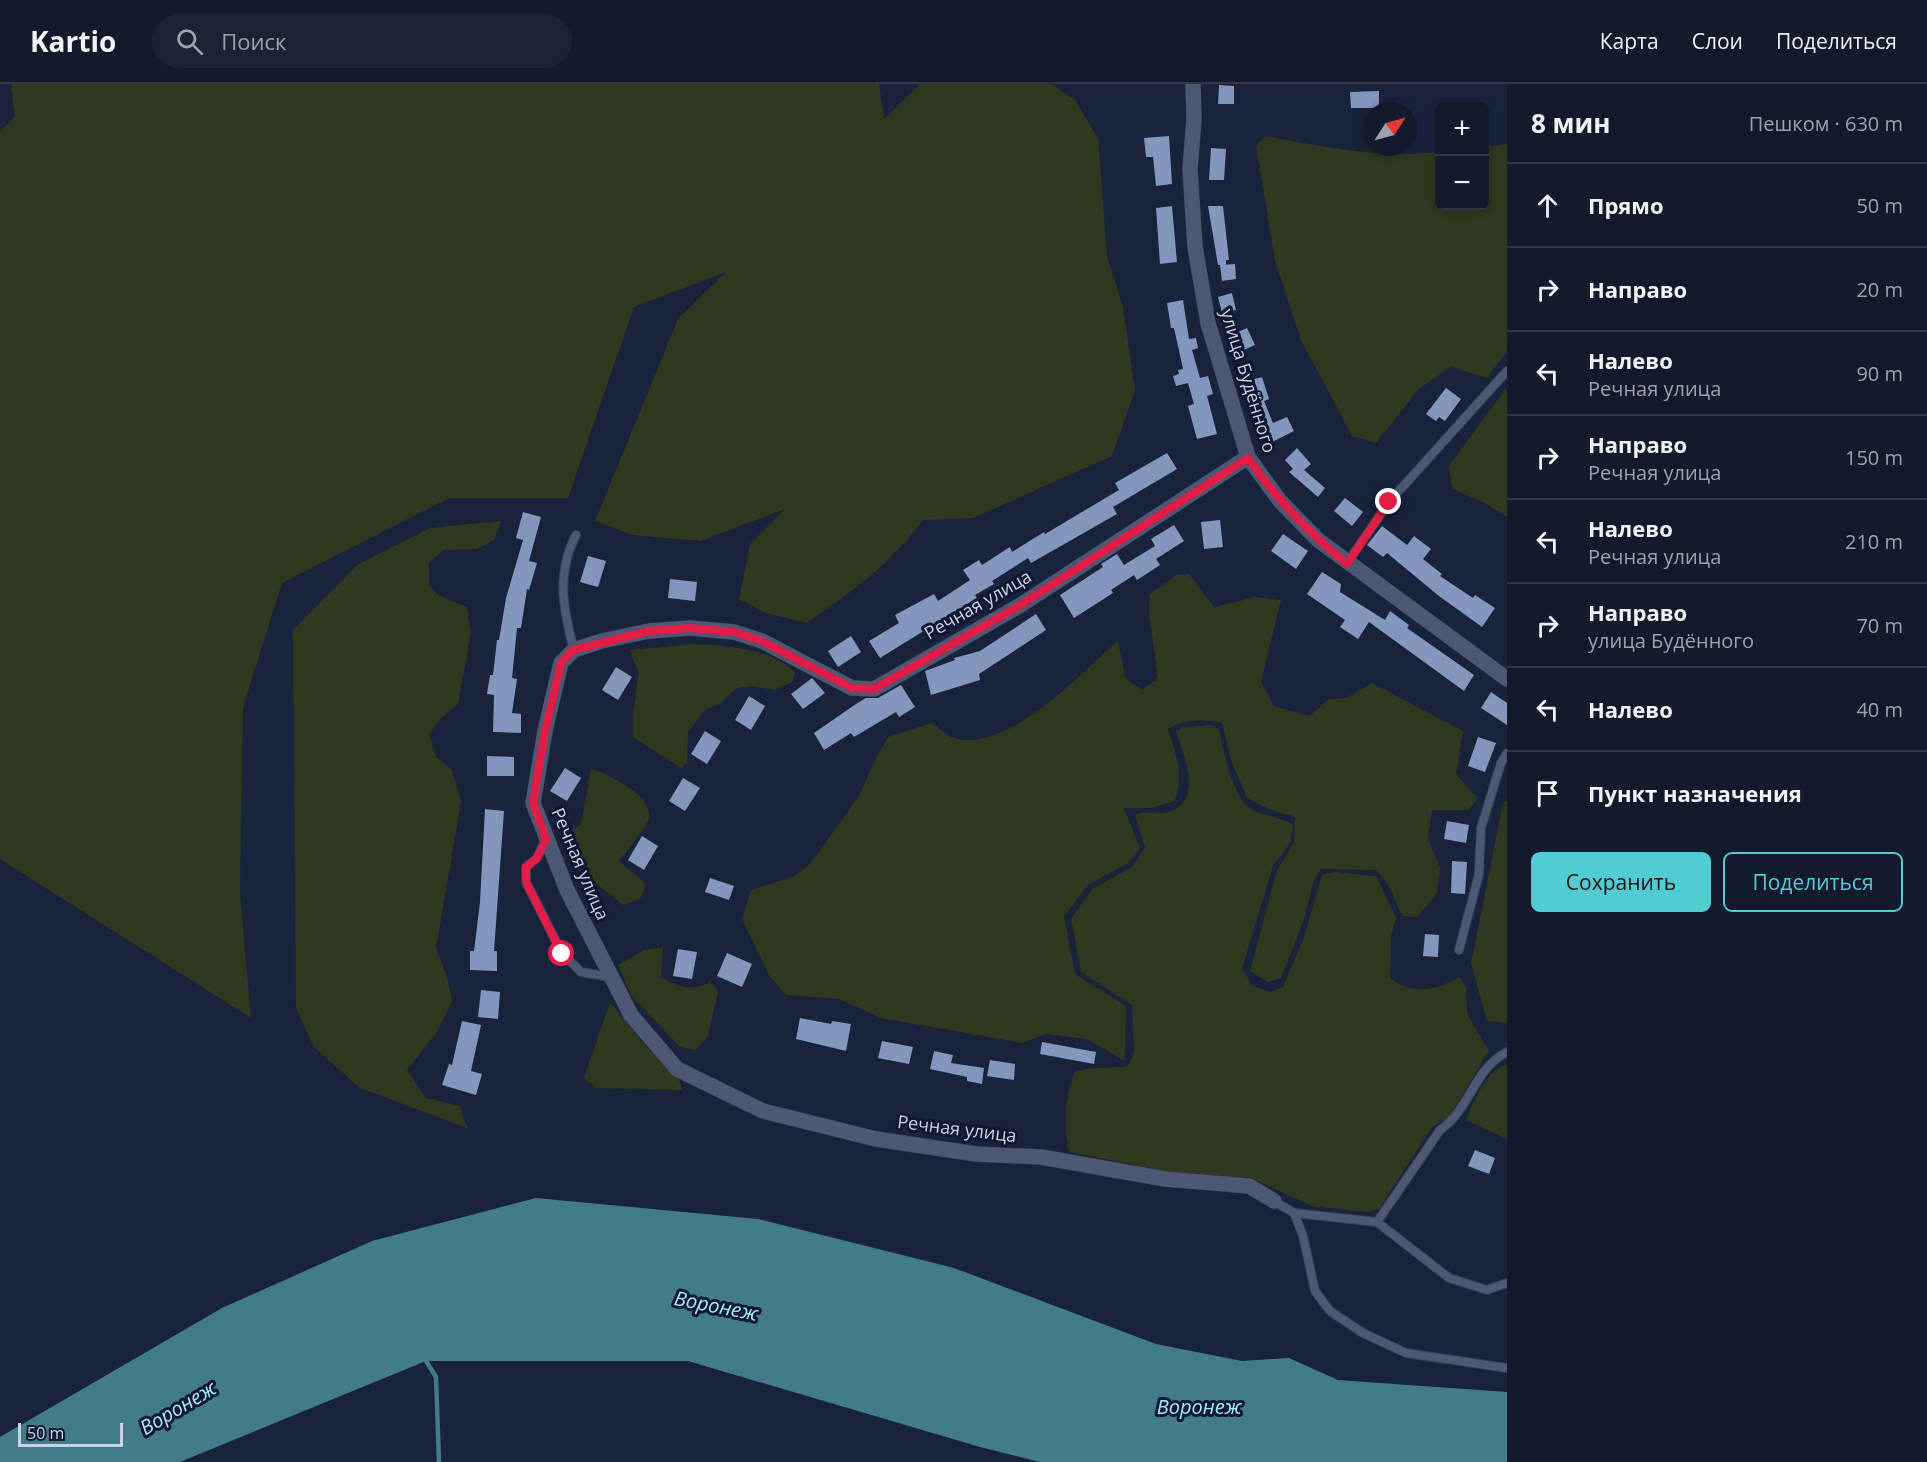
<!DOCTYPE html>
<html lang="ru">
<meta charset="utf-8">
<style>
:root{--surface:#131a2c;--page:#1c2334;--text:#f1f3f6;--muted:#9da1a9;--line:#323848;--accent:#51ccd2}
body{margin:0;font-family:"Open Sans",sans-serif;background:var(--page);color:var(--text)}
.controls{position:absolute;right:18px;top:18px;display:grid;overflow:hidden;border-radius:9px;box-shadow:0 3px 9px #0003}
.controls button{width:54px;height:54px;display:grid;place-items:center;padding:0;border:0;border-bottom:2px solid var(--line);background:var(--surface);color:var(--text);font:30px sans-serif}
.compass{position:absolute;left:1363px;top:18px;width:54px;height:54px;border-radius:50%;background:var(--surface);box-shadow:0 3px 9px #0003;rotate:54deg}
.scale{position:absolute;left:18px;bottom:15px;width:105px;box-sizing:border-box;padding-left:6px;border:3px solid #cad2e2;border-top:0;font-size:16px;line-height:21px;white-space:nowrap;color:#cad2e2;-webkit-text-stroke:4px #101931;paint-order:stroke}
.stop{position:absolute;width:18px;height:18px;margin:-14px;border:4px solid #e11d48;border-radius:50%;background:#fff}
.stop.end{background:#e11d48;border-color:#fff;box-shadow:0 2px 6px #0008}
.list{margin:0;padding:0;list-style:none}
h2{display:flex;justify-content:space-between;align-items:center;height:78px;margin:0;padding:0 24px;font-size:26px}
h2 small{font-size:20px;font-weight:400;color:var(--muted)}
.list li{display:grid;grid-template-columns:39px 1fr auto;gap:18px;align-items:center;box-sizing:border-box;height:84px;padding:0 24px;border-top:2px solid var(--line)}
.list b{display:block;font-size:22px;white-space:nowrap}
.list p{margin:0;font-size:20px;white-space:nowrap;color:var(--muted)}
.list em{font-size:20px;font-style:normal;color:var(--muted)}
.actions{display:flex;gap:12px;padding:18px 24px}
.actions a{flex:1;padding:14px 0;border:2px solid var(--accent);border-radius:9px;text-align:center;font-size:21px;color:var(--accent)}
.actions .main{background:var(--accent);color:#111}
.icon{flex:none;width:33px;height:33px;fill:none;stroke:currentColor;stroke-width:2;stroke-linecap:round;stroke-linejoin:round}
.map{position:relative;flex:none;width:1507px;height:1378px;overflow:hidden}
header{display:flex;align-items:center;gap:36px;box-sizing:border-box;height:84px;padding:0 30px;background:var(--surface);border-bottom:2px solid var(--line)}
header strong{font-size:28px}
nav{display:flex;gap:33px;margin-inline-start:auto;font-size:21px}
.search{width:420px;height:54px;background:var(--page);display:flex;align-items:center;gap:15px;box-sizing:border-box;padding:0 21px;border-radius:33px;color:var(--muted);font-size:22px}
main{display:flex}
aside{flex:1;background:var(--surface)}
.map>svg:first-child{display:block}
</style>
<header>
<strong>Kartio</strong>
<div class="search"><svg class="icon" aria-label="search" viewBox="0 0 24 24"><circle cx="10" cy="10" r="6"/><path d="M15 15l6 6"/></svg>Поиск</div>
<nav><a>Карта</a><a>Слои</a><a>Поделиться</a></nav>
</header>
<main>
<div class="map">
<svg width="1507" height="1378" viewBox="0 0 1507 1378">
<rect width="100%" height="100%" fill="#19233b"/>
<!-- green -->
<g fill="#2f391f">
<path d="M11,0H879L884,35L920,0H1052L1075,16L1098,54L1107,172L1123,223L1135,306L1112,372L973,434L923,436C887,483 854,506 807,539L766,529L739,515L750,460L785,425L700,457L632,451L595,437L678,235L726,188L634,223L568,414H449L282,499L243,623L240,808L251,934L0,775V47L15,33Z"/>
<path d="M1266,52C1324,63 1381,75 1439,68L1440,122H1484L1485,63L1507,60V267L1487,294L1451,283L1420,304L1376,359L1352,352L1301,256L1275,177L1256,62Z"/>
<path d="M1507,303V433L1483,418L1452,405L1449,382Z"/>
<path d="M501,437L494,456L477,465L443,466L429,479V501L439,512L467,523L471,549L458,620L443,632L429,650L436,673L452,686L461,718L436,864L447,892L452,917L437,948L407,986L426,1014L460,1022L467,1044L360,1004L314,963L296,924L293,546L357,481L430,444Z"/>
<path d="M1189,490L1214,523L1256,513L1281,516L1261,598L1274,622L1309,632L1329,615L1346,614L1372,599L1463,647L1456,690L1478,714L1468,726H1432L1428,754L1440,784L1437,810L1417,833L1402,832L1390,804L1377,786L1321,785L1313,799L1304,836L1281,894L1268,898L1250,887L1277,786L1294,759L1295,733L1271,726L1247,714L1232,679L1222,639C1203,635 1185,635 1168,645C1177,673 1183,688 1175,717L1151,724H1124L1140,764L1128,779L1088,801L1064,832L1075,890L1126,922L1125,977L1087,955L1046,950L1022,959L881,934L839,915L786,911L769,891L742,835L751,806L795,792L812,778L860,710L873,680L888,653L932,639C938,643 945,650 951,653C1006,673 1080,589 1118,557L1125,594L1142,606L1158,594L1149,529L1150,510L1176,491Z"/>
<path d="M693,560C727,562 770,564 795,588L792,598L774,606L752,602L737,604L721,619L705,626L688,648L687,679L681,684L633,653V629L639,588L629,566Z"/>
<path d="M1213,641L1219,646C1224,668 1232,714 1253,726C1266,733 1281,732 1293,741L1291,758L1273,782L1242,885L1252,901L1269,908L1283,903L1304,853L1322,791L1333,788L1376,792L1396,834L1391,852L1390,894C1413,911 1435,907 1459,893L1466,903L1467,930L1489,967L1449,1033L1432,1043L1379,1125L1367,1128L1312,1122L1251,1094L1171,1088L1069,1068C1064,1042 1064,1014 1075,988C1089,982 1112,985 1128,982L1134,968L1132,921L1081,888L1071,835L1092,805L1132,783L1145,764L1135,731C1147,725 1163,733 1176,725C1202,709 1182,668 1176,647L1183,643Z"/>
<path d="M591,685C608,690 653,711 649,734C646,745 626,767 619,777L646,800L640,815L623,821L593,797L565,749L581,741Z"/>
<path d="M1503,718H1507V939L1487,937L1471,879Z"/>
<path d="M663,863L661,893C679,903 691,908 710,898L718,908L708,952L695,966L680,963L631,911L618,881L644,866Z"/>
<path d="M610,918L649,966L679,995L682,1006L596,1004L584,994Z"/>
<path d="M1507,980V1055L1466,1036C1474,1017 1486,987 1507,980Z"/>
</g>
<!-- water -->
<path fill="#427b89" d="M536,1114L758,1135L954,1184L1156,1260L1242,1277L1289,1274L1338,1296L1507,1308V1378H1040L980,1363L688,1277H426L180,1378H0V1353L222,1224L372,1157Z"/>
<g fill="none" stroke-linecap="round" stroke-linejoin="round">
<!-- stream -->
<path stroke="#427b89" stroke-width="4.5" d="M426,1277L436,1293L439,1378"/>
</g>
<!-- building -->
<g fill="#8396be">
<path d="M1219,1L1234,2V20H1218Z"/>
<path d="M1379,7V24H1351L1350,8Z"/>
<path d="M1169,52L1172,100L1156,102L1153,73H1146L1144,54Z"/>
<path d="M1211,64L1226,65L1224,96H1209Z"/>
<path d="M1172,122L1177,178L1160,180L1156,124Z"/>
<path d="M1208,122H1223L1229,176H1226V181H1218Z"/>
<path d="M1235,180L1236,195L1222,197L1220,181Z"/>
<path d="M1232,209L1236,226L1222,229L1218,213Z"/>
<path d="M1183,216L1189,255L1196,254L1198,264L1192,266L1200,294L1208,292L1213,310L1207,312L1217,350L1197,355L1188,322L1194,320L1188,299L1176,302L1173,292L1179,290L1178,286L1183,285L1174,244H1171L1167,219Z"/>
<path d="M1247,244L1255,261L1237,269L1229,252Z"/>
<path d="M1262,293L1269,315L1264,317L1273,339L1287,333L1294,347L1268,360L1250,311L1247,297Z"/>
<path d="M1446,304L1461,315L1445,337L1439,333L1436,337L1426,330Z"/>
<path d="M1297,364L1311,380L1304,386L1325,404L1318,413L1289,388L1293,385L1285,376Z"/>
<path d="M1167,369L1177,385L1113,423L1117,430L1031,479L1028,474L992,497L994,500L975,511L977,514L880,574L869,557L899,539L895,531L934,510L938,517L970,496L963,486L979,476L982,481L1010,463L1012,468L1044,448L1045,450L1119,406L1115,399Z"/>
<path d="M1345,414L1363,428L1352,442L1334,427Z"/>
<path d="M523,428L541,433L529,477L537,479L529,506L527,505L521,544H517L512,594L517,595L512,629L521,630V649L493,648L494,611L487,610L490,591H493L497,556H499L506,514L523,456L516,454Z"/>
<path d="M1220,436L1223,463L1204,465L1201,438Z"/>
<path d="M1174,441L1184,457L1156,475L1160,481L1137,496L1134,491L1111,506L1113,509L1074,534L1060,511L1103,483L1101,480L1117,470L1124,481L1155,462L1151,455Z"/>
<path d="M1382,442L1407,461L1414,452L1431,465L1423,475L1442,490L1440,492L1473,514L1475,511L1495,524L1482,543L1439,512L1387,469L1383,473L1367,461Z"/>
<path d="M1283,450L1308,467L1296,485L1271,467Z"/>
<path d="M588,472L606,477L598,503L580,498Z"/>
<path d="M1322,488L1341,500L1340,508L1385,536L1390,527L1409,541L1407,544L1474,591L1464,607L1369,538L1358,555L1340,543L1345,536L1307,510Z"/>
<path d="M670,495L697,498L695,517L668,514Z"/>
<path d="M1036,530L1046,546L979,590L980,596L931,611L925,587L955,576L954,574L980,567Z"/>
<path d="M851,552L861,568L838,583L828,567Z"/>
<path d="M616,583L632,593L618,616L602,606Z"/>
<path d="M812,594L825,609L803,625L791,610Z"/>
<path d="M901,601L915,623L899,633L896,628L854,653L851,649L824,666L814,649L856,620L866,614H878Z"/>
<path d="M1491,608L1507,619V641L1481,624Z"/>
<path d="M749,612L765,622L751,646L735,636Z"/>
<path d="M705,647L721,657L707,680L691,670Z"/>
<path d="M1478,653L1496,659L1485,688L1468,682Z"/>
<path d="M487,672L514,673V692H487Z"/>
<path d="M565,684L581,694L567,717L550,707Z"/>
<path d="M683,694L700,704L685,727L669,717Z"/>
<path d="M485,725L504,727L494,867H497V887L470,886V867H474L480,818Z"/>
<path d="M1447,737L1469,741L1466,759L1444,755Z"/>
<path d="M642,752L658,762L644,786L628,776Z"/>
<path d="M1452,777L1467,778L1465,810L1451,809Z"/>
<path d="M710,794L734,802L729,816L705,808Z"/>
<path d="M1425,850L1439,851L1438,873L1423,872Z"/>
<path d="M678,865L697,868L692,895L673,892Z"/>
<path d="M727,869L752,880L742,903L717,892Z"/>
<path d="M481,906L500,908L498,935L478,933Z"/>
<path d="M800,934L831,940L832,937L851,940L846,967L796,955Z"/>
<path d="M462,937L481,941L471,987L482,990L476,1011L442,1001L449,980L452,981Z"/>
<path d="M882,957L913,963L909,980L878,974Z"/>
<path d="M1042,958L1096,968L1094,980L1040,970Z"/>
<path d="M934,967L953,971L951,979L984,984L982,1000L967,997V993L930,985Z"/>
<path d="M990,976L1015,980L1014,996L987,992Z"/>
<path d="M1475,1066L1495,1074L1489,1090L1468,1082Z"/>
</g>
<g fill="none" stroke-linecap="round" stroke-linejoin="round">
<defs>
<g id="lane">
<path d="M1347,479L1389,418L1507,287"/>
<path d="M574,566C563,525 556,490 576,451"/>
<path d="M546,755L537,774L526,783V798L562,869L581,888L609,893"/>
<path d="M1459,866L1479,790L1481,744L1501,679L1507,669"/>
<path d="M1274,1117L1294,1129L1303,1152L1315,1207L1330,1227L1363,1249L1406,1269L1507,1284"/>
<path d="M1294,1129L1377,1138L1449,1194L1487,1206L1507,1199"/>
<path d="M1377,1138L1440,1046C1470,1026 1474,984 1507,968"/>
</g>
<g id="street">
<path d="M1193,0L1194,35L1190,85L1195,163L1208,239L1248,373L1280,417L1318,456L1507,595"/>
<path d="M1248,373L1019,522L874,605L852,604L762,557L734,548L690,544L649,547L602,557L574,566L561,579L545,647L533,719L567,806L631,931L677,985L763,1027L876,1055L976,1070L1041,1073L1165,1095L1249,1102L1274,1117"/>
</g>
</defs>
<!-- lane casing -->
<use href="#lane" stroke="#373f54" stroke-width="10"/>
<!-- street casing -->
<use href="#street" stroke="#373f54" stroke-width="16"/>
<!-- lane -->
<use href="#lane" stroke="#4c5874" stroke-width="8"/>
<!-- street -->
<use href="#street" stroke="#4c5874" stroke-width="15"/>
</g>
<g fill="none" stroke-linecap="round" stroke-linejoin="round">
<!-- route -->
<path stroke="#e11d48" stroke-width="8" d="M562,870L526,798V783L537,774L546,755L533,719L545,647L561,579L573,566L649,547L690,544L734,548L762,557L852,604L874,605L1019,522L1248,374C1276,415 1308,448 1347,480L1389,418"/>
</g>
<g text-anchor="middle" stroke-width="6" stroke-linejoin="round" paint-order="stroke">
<!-- street labels -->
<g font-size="18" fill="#cad2e2" stroke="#101931">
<text transform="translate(1248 297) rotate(73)" y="6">улица Будённого</text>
<text transform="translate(978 521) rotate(-30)" y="6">Речная улица</text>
<text transform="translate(580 780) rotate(67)" y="6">Речная улица</text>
<text transform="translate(957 1045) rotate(7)" y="6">Речная улица</text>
</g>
<!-- water labels -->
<g font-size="20" font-style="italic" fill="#a4ebfe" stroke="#101931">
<text transform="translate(716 1222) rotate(11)" y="7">Воронеж</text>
<text x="1199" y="1330">Воронеж</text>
<text transform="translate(178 1324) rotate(-31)" y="7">Воронеж</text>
</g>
</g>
</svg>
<div class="controls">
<button>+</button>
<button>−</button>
</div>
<svg class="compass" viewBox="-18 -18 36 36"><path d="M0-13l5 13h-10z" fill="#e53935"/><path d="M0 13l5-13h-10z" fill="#9da1a9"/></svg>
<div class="scale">50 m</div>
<div class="stop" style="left:562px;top:870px"></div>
<div class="stop end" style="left:1389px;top:418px"></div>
</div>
<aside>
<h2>8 мин<small>Пешком · 630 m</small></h2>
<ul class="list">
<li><svg class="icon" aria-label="ahead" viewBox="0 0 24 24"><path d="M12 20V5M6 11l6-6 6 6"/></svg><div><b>Прямо</b></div><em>50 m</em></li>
<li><svg class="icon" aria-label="right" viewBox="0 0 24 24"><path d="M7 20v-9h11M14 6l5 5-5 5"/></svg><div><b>Направо</b></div><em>20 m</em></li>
<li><svg class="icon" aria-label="left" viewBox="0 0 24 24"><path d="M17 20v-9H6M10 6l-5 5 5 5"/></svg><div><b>Налево</b><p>Речная улица</p></div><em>90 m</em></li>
<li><svg class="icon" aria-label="right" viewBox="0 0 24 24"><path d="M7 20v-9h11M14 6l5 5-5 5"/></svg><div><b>Направо</b><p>Речная улица</p></div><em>150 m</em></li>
<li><svg class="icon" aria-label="left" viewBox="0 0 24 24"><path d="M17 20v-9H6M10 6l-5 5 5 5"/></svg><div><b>Налево</b><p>Речная улица</p></div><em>210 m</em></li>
<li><svg class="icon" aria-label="right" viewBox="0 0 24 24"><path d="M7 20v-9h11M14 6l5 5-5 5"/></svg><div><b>Направо</b><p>улица Будённого</p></div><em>70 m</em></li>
<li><svg class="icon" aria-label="left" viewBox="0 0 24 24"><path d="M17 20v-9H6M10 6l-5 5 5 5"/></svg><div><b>Налево</b></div><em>40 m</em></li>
<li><svg class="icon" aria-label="arrive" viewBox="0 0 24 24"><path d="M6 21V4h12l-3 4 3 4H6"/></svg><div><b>Пункт назначения</b></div></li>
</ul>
<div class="actions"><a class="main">Сохранить</a><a>Поделиться</a></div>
</aside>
</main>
